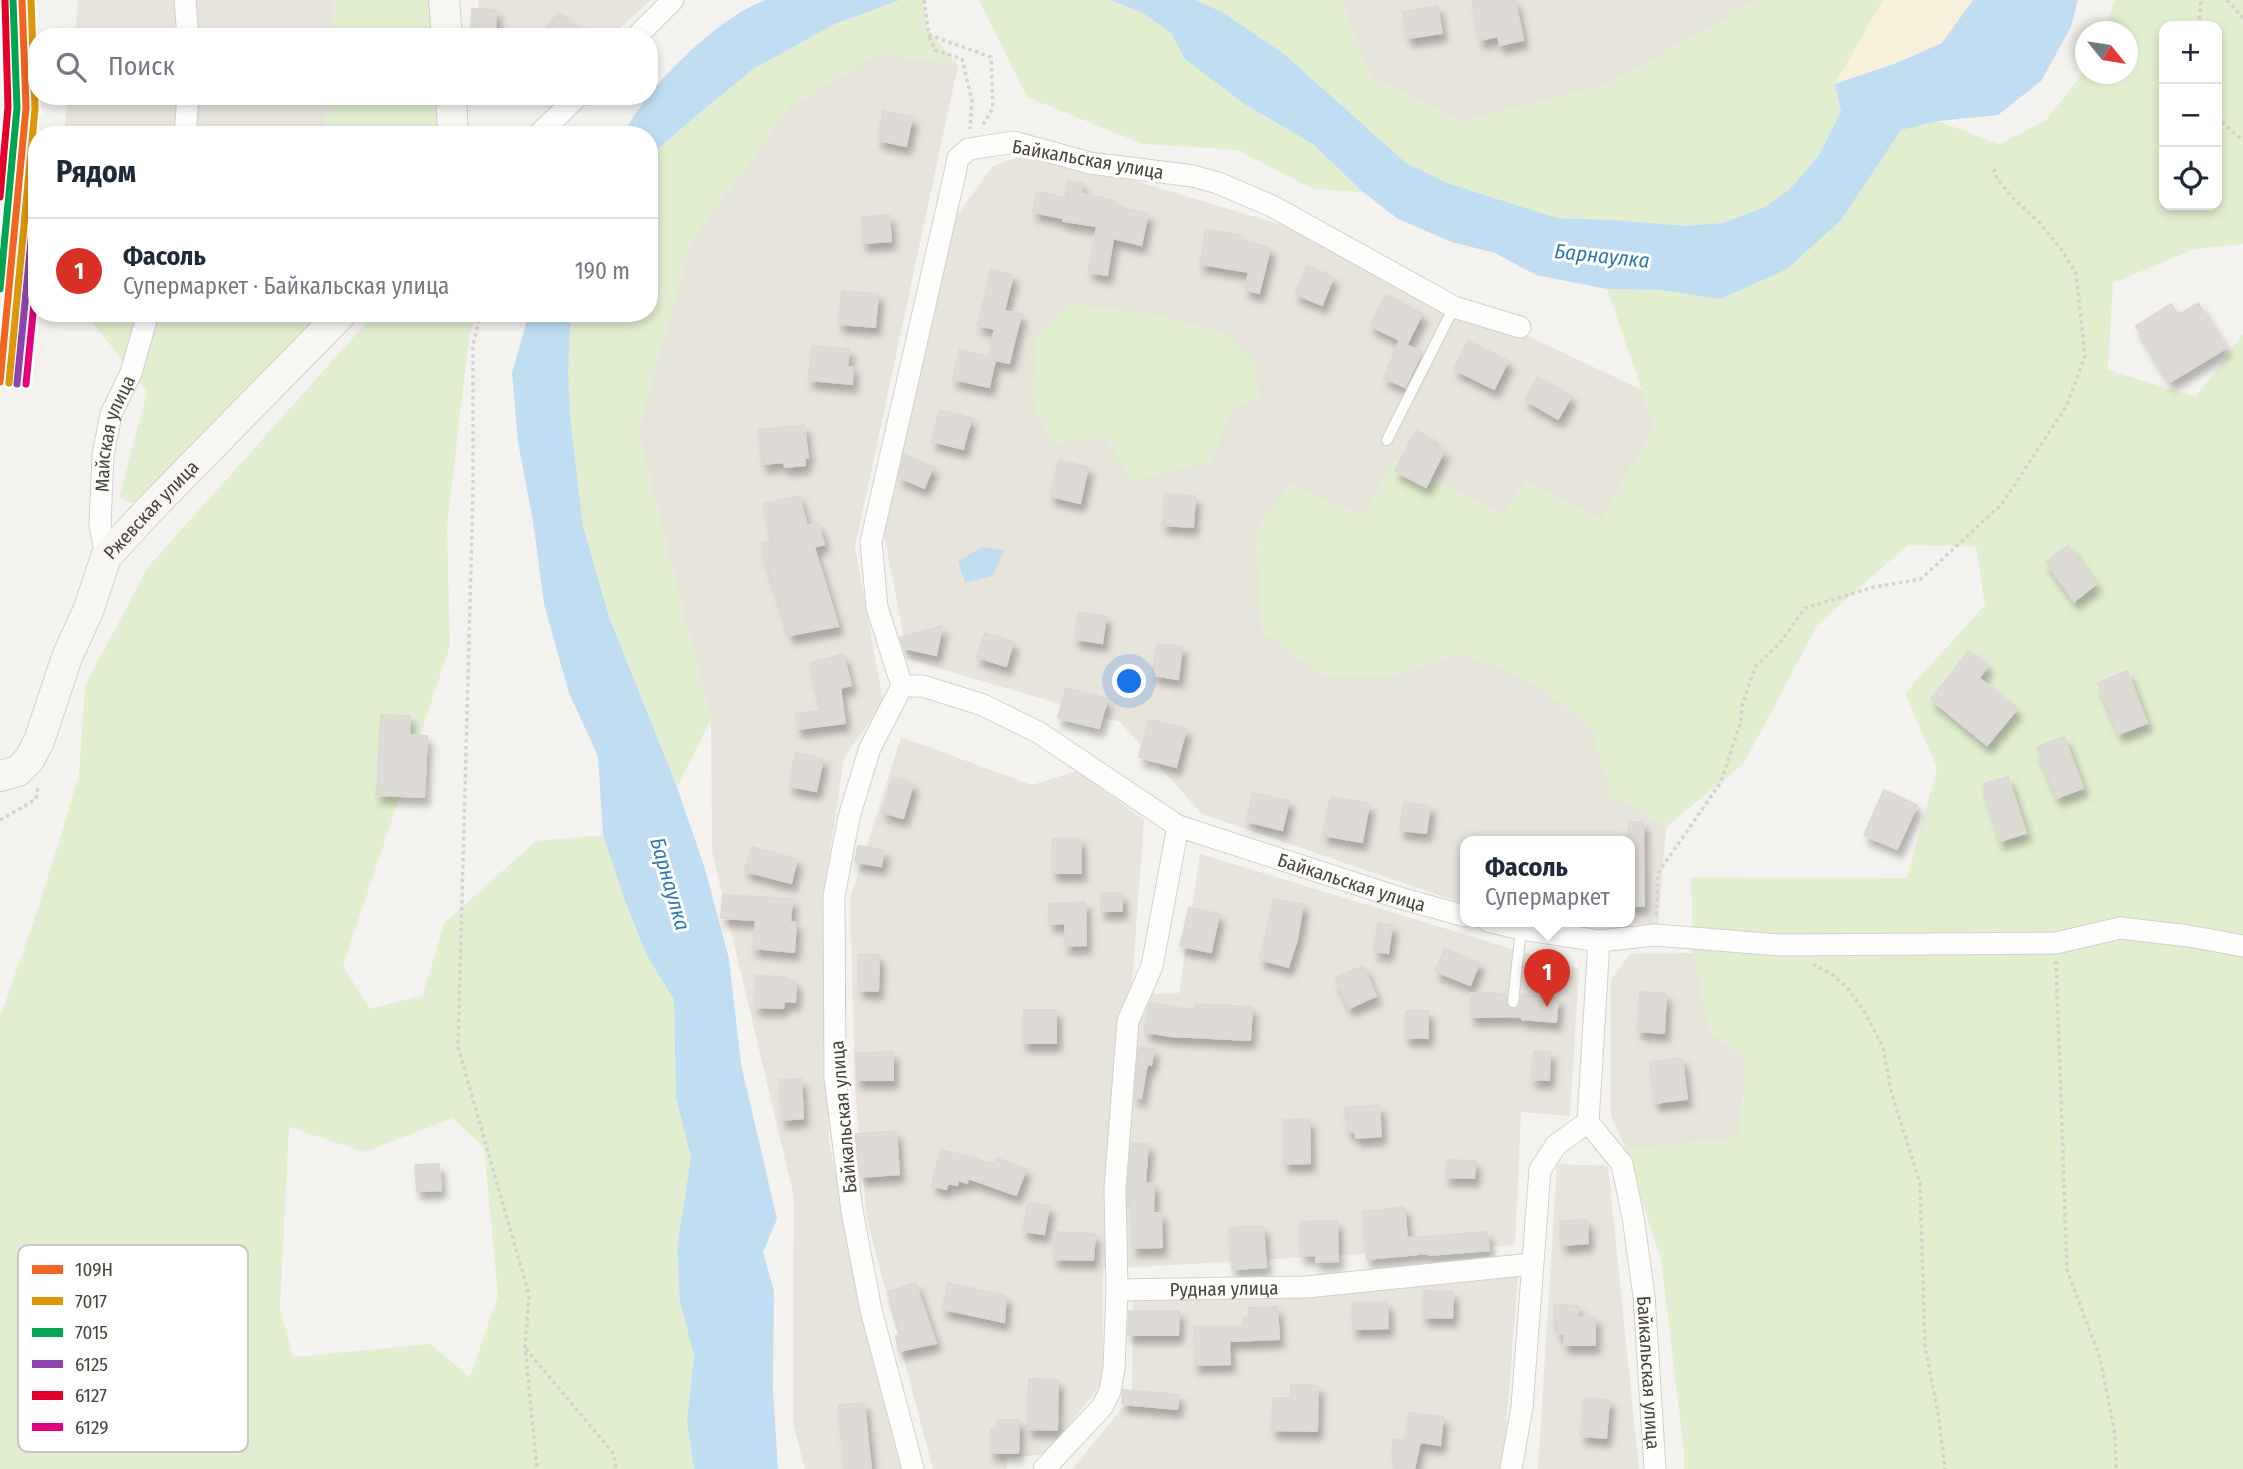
<!DOCTYPE html>
<html lang="ru">
<meta charset="utf-8">
<style>
:root{--surface:#fff;--page:#f6f6f7;--text:#1f2937;--muted:#747a83;--line:#e0e1e3;--accent:#d93025}
body{margin:0;font-family:"Fira Sans Condensed",sans-serif;background:var(--page);color:var(--text)}
.controls{position:absolute;right:21px;top:21px;display:grid;overflow:hidden;border-radius:14px;box-shadow:0 4px 10px #0003}
.controls button{width:63px;height:63px;display:grid;place-items:center;padding:0;border:0;border-bottom:2px solid var(--line);background:var(--surface);color:var(--text);font:35px sans-serif}
.compass{position:absolute;left:2075px;top:21px;width:63px;height:63px;border-radius:50%;background:var(--surface);box-shadow:0 4px 10px #0003;rotate:120deg}
.you{position:absolute;left:1130px;top:682px;width:24px;height:24px;margin:-18px;border:5px solid #fff;border-radius:50%;background:#1a73e8;box-shadow:0 0 0 10px #1a73e833}
.badge{display:grid;place-items:center;width:46px;height:46px;border-radius:50%;background:var(--accent);color:#fff;font-size:23px;font-weight:700}
.pin{position:absolute;translate:-50% -58px;filter:drop-shadow(0 2px 4px #0008)}
.pin::after{content:'';position:absolute;top:37px;width:24px;height:21px;background:inherit;clip-path:polygon(0 0,100% 0,50% 100%)}
.popup{position:absolute;left:1460px;top:836px;width:175px;height:91px;box-sizing:border-box;display:grid;place-content:center;border-radius:14px;background:var(--surface);filter:drop-shadow(0 2px 5px #0005);font-size:23px;white-space:nowrap;color:var(--muted)}
.popup b{font-size:26px;color:var(--text)}
.popup::after{content:'';position:absolute;left:50%;top:100%;margin-left:-14px;border:14px solid transparent;border-top-color:var(--surface)}
.list{margin:0;padding:0;list-style:none}
h2{display:flex;justify-content:space-between;align-items:center;height:91px;margin:0;padding:0 28px;font-size:30px}
h2 small{font-size:23px;font-weight:400;color:var(--muted)}
.list li{display:grid;grid-template-columns:46px 1fr auto;gap:21px;align-items:center;box-sizing:border-box;height:105px;padding:0 28px;border-top:2px solid var(--line)}
.list b{display:block;font-size:26px;white-space:nowrap}
.list p{margin:0;font-size:23px;white-space:nowrap;color:var(--muted)}
.list em{font-size:23px;font-style:normal;color:var(--muted)}
.icon{flex:none;width:38px;height:38px;fill:none;stroke:currentColor;stroke-width:2;stroke-linecap:round;stroke-linejoin:round}
.map{position:relative;flex:none;width:2243px;height:1469px;overflow:hidden}
.search{position:absolute;background:var(--surface);box-shadow:0 4px 10px #0003;left:28px;top:28px;width:630px;height:77px;display:flex;align-items:center;gap:18px;box-sizing:border-box;padding:0 24px;border-radius:28px;color:var(--muted);font-size:26px}
.panel{position:absolute;background:var(--surface);box-shadow:0 4px 10px #0003;left:28px;top:126px;width:630px;height:196px;border-radius:28px}
.map>svg:first-child{display:block}
</style>
<div class="map">
<svg width="2243" height="1469" viewBox="0 0 2243 1469">
<defs>
<filter id="shadow"><feDropShadow dx="4.5" dy="8" stdDeviation="3.5" flood-color="#0004"/></filter>
</defs>
<rect width="100%" height="100%" fill="#f4f2ee"/>
<!-- residential -->
<g fill="#e7e4dc">
<path d="M78,0H335L332,37H75Z"/>
<path d="M478,0H651L610,37H484Z"/>
<path d="M1342,0H1758L1606,85L1460,121L1370,77Z"/>
<path d="M878,54L958,65L855,547L883,702L844,758L824,891L829,1143L901,1469H805L793,1423L794,1197L712,851L711,720L638,431L691,242L790,106Z"/>
<path d="M68,96H327L324,135H64Z"/>
<path d="M1036,151L1312,234L1642,390L1653,429L1601,520L1525,481L1503,516L1396,459L1363,516L1290,485L1255,532L1263,631L1388,678L1462,653L1539,685L1590,727L1612,795L1666,827L1658,925L1583,921H1629V841H1465V904L1202,814L1120,722L908,659L884,534L955,218L993,166Z"/>
<path d="M901,737L1032,785L1077,771L1144,820L1131,995L1179,993L1200,854L1579,969L1570,1116L1521,1112L1515,1245L1103,1269V1381L1047,1454L1007,1458V1469H933L867,1220L855,1089L850,899Z"/>
<path d="M1693,953L1709,1030L1746,1061L1739,1138L1626,1149L1611,1116V980L1630,954Z"/>
<path d="M1557,1164L1608,1166L1639,1469H1538Z"/>
<path d="M1518,1275L1503,1469H1072L1132,1396L1133,1300Z"/>
</g>
<!-- green -->
<g fill="#e1eecf" fill-rule="evenodd">
<path d="M335,0H440L442,37H332Z"/>
<path d="M900,0H923L927,29L958,65L878,54L790,106L691,242L638,431L711,720L677,787L609,617L583,526L571,425L568,373L571,313H649V157L690,121L753,69L835,24Z"/>
<path d="M979,0H1110L1141,12L1171,33L1186,59L1246,105L1313,144L1363,192L1313,189L1238,150L1143,144L1027,97Z"/>
<path d="M1195,0H1342L1370,77L1460,121L1606,85L1758,0H1883L1835,84L1841,111L1819,155L1789,190L1765,207L1722,223L1686,226L1613,220L1557,218L1447,183L1406,163L1284,54L1222,12Z"/>
<path d="M2115,0H2243V244L2195,249L2113,283L2108,370L2196,397L2243,334V1469H1684V1450L1661,1261L1626,1149L1739,1137L1746,1061L1709,1030L1693,953L1691,877L1907,878L1937,768L1905,693L1985,605L1976,547L1908,545L1818,624L1744,763L1666,827L1611,795L1590,728L1538,685L1462,653L1388,678L1321,675L1263,632L1255,532L1290,485L1363,516L1396,458L1503,516L1525,481L1601,520L1653,429L1642,390L1607,289L1661,290L1841,220L1901,130L1938,121L1999,144L2046,120L2085,70L2086,74H2128V32L2103,31ZM2164,26H2217V205H2164Z"/>
<path d="M327,96H446L448,135H324Z"/>
<path d="M1070,304L1150,313L1227,334L1255,361L1259,398L1231,411L1211,462L1132,481L1106,438L1052,443L1032,400L1036,338Z"/>
<path d="M90,313H330L141,506L119,498L147,392L89,318Z"/>
<path d="M375,313H476L469,338L447,527L450,646L343,966L370,1009L423,995L444,923L536,841L603,835L625,901L646,954L674,1000L676,1097L691,1157L677,1248L680,1302L694,1355L687,1421L694,1469H0V1017L39,906L79,776L85,686L148,567ZM453,1118L484,1148L498,1295L470,1377L430,1344L293,1357L280,1308L289,1127L365,1152Z"/>
</g>
<!-- sand -->
<path fill="#f7f0da" d="M1883,0H1973L1942,43L1894,64L1835,84Z"/>
<!-- water -->
<g fill="#c0ddf1">
<path d="M766,0H900L835,24L753,69L690,121L649,157V135H622C629,124 635,113 643,103C670,67 723,15 766,0Z"/>
<path d="M1110,0H1195L1222,12L1284,54L1406,163L1447,183L1557,218L1613,220L1686,226L1722,223L1765,207L1789,190L1819,155L1841,111L1835,84L1894,64L1942,43L1973,0H2078L2071,27L2041,81L1998,115L1938,121L1901,130L1841,220L1787,269L1720,299L1661,290L1607,289L1536,275L1495,253L1452,242L1398,219L1363,192L1313,144L1246,105L1185,59L1171,33L1141,12Z"/>
<path d="M529,313H571L568,373L571,425L583,526L609,617L677,787L705,869L729,959L741,1064L777,1219L763,1252L774,1291L773,1390L778,1469H694L687,1421L694,1355L680,1302L677,1248L691,1157L676,1097L674,1000L646,954L625,901L603,835L598,756L569,693L544,604L533,521L518,442L512,373Z"/>
<path d="M982,547L1004,550L993,576L965,583L958,561Z"/>
</g>
<!-- building -->
<g fill="#dedbd6" stroke="#dcd9d4" stroke-width="2" filter="url(#shadow)">
<path d="M1484,0H1515L1523,40L1500,45L1498,36L1480,40L1473,2Z"/>
<path d="M1437,6L1442,33L1408,38L1403,12Z"/>
<path d="M472,9L496,10L495,34L471,33Z"/>
<path d="M559,13L587,37H538Z"/>
<path d="M883,111L912,117L906,146L878,140Z"/>
<path d="M1068,181L1082,183L1081,193L1113,201L1112,205L1148,214L1141,245L1113,238L1107,275L1089,272L1097,226L1063,221V218L1033,212L1037,192L1066,198Z"/>
<path d="M889,215L891,241L863,243L862,217Z"/>
<path d="M1206,230L1239,235L1238,240L1270,248L1259,293L1245,289L1249,272L1200,264Z"/>
<path d="M1307,266L1333,277L1322,305L1295,294Z"/>
<path d="M991,270L1013,275L1004,311L1021,314L1009,363L995,360L989,387L953,379L960,350L988,357L995,329L978,325Z"/>
<path d="M842,291L878,294L875,327L839,324Z"/>
<path d="M1386,295L1422,314L1407,344L1370,325Z"/>
<path d="M2198,303L2226,348L2170,382L2136,326L2171,304L2178,315Z"/>
<path d="M1468,341L1508,361L1494,389L1454,369Z"/>
<path d="M1399,342L1422,352L1405,387L1384,378Z"/>
<path d="M812,346L849,349L847,367H853L852,384L809,380Z"/>
<path d="M1538,377L1571,396L1558,419L1525,400Z"/>
<path d="M940,410L971,418L963,449L932,441Z"/>
<path d="M804,425L808,458H805V465L785,467L784,462L763,464L759,430Z"/>
<path d="M1416,431L1433,440L1431,444L1444,451L1426,487L1395,471Z"/>
<path d="M904,455L933,467L924,488L899,477Z"/>
<path d="M1059,460L1088,467L1080,503L1050,496Z"/>
<path d="M1165,494L1195,496L1193,527L1163,525Z"/>
<path d="M799,496L807,526L818,523L824,544L814,547L838,626L790,635L761,543L773,540L764,504Z"/>
<path d="M2068,546L2096,584L2074,601L2046,562Z"/>
<path d="M1079,612L1106,616L1102,643L1075,639Z"/>
<path d="M942,626L936,655L904,648L900,638Z"/>
<path d="M985,633L1013,642L1006,666L977,657Z"/>
<path d="M1157,644L1182,647L1178,679L1152,675Z"/>
<path d="M1969,651L1988,666L1979,678L2017,709L1987,745L1931,699Z"/>
<path d="M843,654L851,685L840,688L845,723L798,729L796,714L823,710L810,663Z"/>
<path d="M2127,671L2147,723L2119,734L2098,683Z"/>
<path d="M1066,688L1107,699L1099,728L1058,718Z"/>
<path d="M381,715L410,716L409,735L427,736L424,797L377,795Z"/>
<path d="M1149,720L1186,729L1176,767L1139,757Z"/>
<path d="M2064,737L2083,788L2057,798L2037,747Z"/>
<path d="M796,753L823,759L816,791L789,786Z"/>
<path d="M893,777L913,784L903,818L882,812Z"/>
<path d="M2008,777L2026,833L2000,841L1983,784Z"/>
<path d="M1884,790L1917,805L1897,849L1864,835Z"/>
<path d="M1253,793L1289,801L1282,830L1246,821Z"/>
<path d="M1331,797L1369,804L1362,842L1323,835Z"/>
<path d="M1404,802L1430,806L1426,833L1400,830Z"/>
<path d="M1629,822H1643L1644,906H1629Z"/>
<path d="M1080,838L1081,873H1053V839Z"/>
<path d="M858,846L884,850L881,866L855,862Z"/>
<path d="M752,847L797,859L791,883L745,871Z"/>
<path d="M1102,893L1122,894V911H1101Z"/>
<path d="M723,895L792,899L790,922L796,923L794,952L753,948L756,920L721,918Z"/>
<path d="M1274,899L1303,904L1297,940L1288,967L1260,959Z"/>
<path d="M1085,902L1086,945L1066,946L1065,923L1050,924L1049,904Z"/>
<path d="M1189,908L1219,914L1211,952L1180,946Z"/>
<path d="M1378,923L1392,925L1388,953L1374,951Z"/>
<path d="M1445,949L1479,963L1470,985L1435,971Z"/>
<path d="M859,955H879L878,991L859,990Z"/>
<path d="M1363,966L1376,996L1349,1008L1335,978Z"/>
<path d="M756,976L785,977L784,980L796,981L795,1002L784,1001L783,1008L755,1007Z"/>
<path d="M1640,992L1666,994L1664,1033L1638,1031Z"/>
<path d="M1470,993L1506,994V1005L1513,1010L1520,1006L1522,995L1558,998L1556,1022L1522,1019V1016L1471,1017Z"/>
<path d="M1150,1003L1195,1011L1196,1004L1252,1007L1250,1040L1170,1036L1145,1032Z"/>
<path d="M1024,1010H1056V1043H1023Z"/>
<rect x="1406" y="1011" width="22" height="27"/>
<path d="M1139,1047L1154,1049L1151,1065L1147,1064L1141,1098L1135,1097Z"/>
<path d="M1534,1051L1550,1052L1549,1080L1532,1079Z"/>
<path d="M893,1052V1080H857L856,1053Z"/>
<path d="M1682,1058L1687,1099L1655,1103L1650,1062Z"/>
<path d="M801,1079L803,1118L782,1120L780,1080Z"/>
<path d="M1379,1105L1381,1136L1356,1138L1355,1132H1348L1345,1108Z"/>
<path d="M1309,1119L1310,1163L1284,1164V1120Z"/>
<path d="M896,1131L899,1174L861,1177L855,1134Z"/>
<path d="M1132,1143L1148,1144L1145,1183L1154,1184L1153,1213H1161L1162,1247L1133,1248L1131,1198H1128V1189Z"/>
<path d="M941,1150L995,1164L997,1158L1026,1169L1016,1195L968,1178L967,1183L958,1180L957,1185L948,1183L946,1189L932,1185Z"/>
<path d="M1447,1160L1475,1161L1474,1178L1446,1177Z"/>
<path d="M439,1164L441,1190L417,1191L415,1165Z"/>
<path d="M1028,1202L1049,1206L1044,1234L1023,1231Z"/>
<path d="M1404,1207L1407,1238L1487,1232L1489,1250L1429,1255V1253L1367,1259L1363,1212Z"/>
<path d="M1587,1220L1588,1243L1562,1245L1560,1221Z"/>
<path d="M1337,1221L1338,1261L1316,1262V1255L1301,1256L1300,1222Z"/>
<path d="M1263,1226L1266,1267L1232,1269L1229,1228Z"/>
<path d="M1055,1232L1095,1234L1093,1260L1054,1259Z"/>
<path d="M915,1283L936,1343L899,1351L896,1336L903,1335L888,1292Z"/>
<path d="M948,1283L1006,1296L1004,1322L943,1309Z"/>
<path d="M1424,1291L1453,1292L1452,1318L1423,1317Z"/>
<path d="M1387,1302L1388,1328L1353,1329L1352,1303Z"/>
<path d="M1555,1305L1578,1306L1577,1317H1595V1345H1564L1565,1334H1558V1321H1554Z"/>
<path d="M1277,1307L1279,1339L1229,1341L1230,1364L1195,1365L1194,1327L1243,1326V1318L1249,1317V1308Z"/>
<path d="M1129,1311H1179L1178,1335H1128Z"/>
<path d="M1029,1379L1058,1380L1057,1430L1028,1429Z"/>
<path d="M1291,1385L1318,1386L1317,1431L1272,1430L1273,1398H1291Z"/>
<path d="M1123,1390L1179,1395L1177,1409L1122,1404Z"/>
<path d="M1584,1398L1609,1400L1606,1438L1581,1436Z"/>
<path d="M864,1403L871,1469H845L839,1405Z"/>
<path d="M1409,1413L1443,1417L1440,1445L1420,1442L1414,1469H1394L1395,1454L1392,1453L1394,1439L1405,1441Z"/>
<path d="M997,1420H1019L1018,1453H991V1429H997Z"/>
</g>
<g fill="none" stroke-linecap="round" stroke-linejoin="round">
<defs>
<g id="service">
<path d="M1387,440L1454,307"/>
<path d="M1513,1002L1521,929"/>
</g>
<g id="minor">
<path d="M185,0L188,37"/>
<path d="M636,37L673,0"/>
<path d="M185,135L188,96"/>
<path d="M538,135L578,96"/>
<path id="s1" d="M106,557L100,524L103,455L111,414L131,373L148,313"/>
<path d="M902,686L877,607L871,542L955,173L958,158L969,149L1014,142L1090,163L1193,176L1218,183L1272,206L1454,307L1520,327"/>
<path d="M1488,921L1521,929L1599,941L1655,935L1781,945L2056,943L2120,928L2189,936L2243,946"/>
<path id="s2" d="M1599,941L1588,1122L1622,1164L1633,1217L1644,1296L1655,1469"/>
<path id="s3" d="M1117,1290L1306,1287L1532,1264"/>
<path id="s4" d="M913,1469L871,1310L852,1211L835,1078L834,896L849,817L870,748L902,686H923L983,705L1038,732L1178,826L1400,898L1465,916"/>
<path d="M1044,1469L1102,1407L1110,1391L1114,1368L1117,1290L1115,1189L1128,1021L1152,966L1178,826"/>
<path d="M1511,1469L1522,1407L1540,1170L1556,1145L1588,1122"/>
</g>
<g id="secondary">
<path d="M444,0L447,37"/>
<path d="M451,96L453,135"/>
<path id="s5" d="M0,776L18,771L29,760L39,741L67,657L88,611L106,557L149,510L342,313"/>
</g>
</defs>
<!-- service casing -->
<use href="#service" stroke="#d2d0cb" stroke-width="12"/>
<!-- minor casing -->
<use href="#minor" stroke="#d2d0cb" stroke-width="23"/>
<!-- secondary casing -->
<use href="#secondary" stroke="#d3cfc5" stroke-width="32"/>
<!-- path -->
<g stroke="#d3d2cc" stroke-width="3.5" stroke-dasharray="3.5 3.5" stroke-linecap="butt">
<path d="M924,0L929,35L991,57L993,108L981,128"/>
<path d="M2227,0L2243,18"/>
<path d="M2199,26L2201,0"/>
<path d="M929,37L935,50L962,59L972,101L970,129"/>
<path d="M2217,117L2243,141"/>
<path d="M481,313L473,345V493L458,1047L529,1295L525,1347L537,1469"/>
<path d="M0,820L36,799L38,786"/>
<path d="M1656,915L1658,873L1721,782L1741,721L1742,706L1755,667L1779,644L1805,608L1874,587L1921,579L2002,504L2067,405L2085,356L2076,273L2061,249L2039,222L2014,199L1997,179L1994,169"/>
<path d="M2056,961L2067,1270L2100,1358L2115,1434L2116,1469"/>
<path d="M1813,964L1833,975L1849,990L1865,1013L1883,1047L1891,1091L1920,1183L1925,1346L1938,1413L1945,1469"/>
<path d="M526,1349L614,1454L616,1469"/>
</g>
<!-- service -->
<use href="#service" stroke="#fdfdfc" stroke-width="10"/>
<!-- minor -->
<use href="#minor" stroke="#fdfdfc" stroke-width="21"/>
<!-- secondary -->
<use href="#secondary" stroke="#f7f6f1" stroke-width="30"/>
<defs>
<path id="rail-1" d="M0,382L26,108L22,0"/>
<path id="rail-2" d="M9,383L35,109L31,0"/>
<path id="rail-3" d="M0,289L17,108L13,0"/>
<path id="rail-4" d="M17,384L37,180"/>
<path id="rail-5" d="M0,197L8,107L5,1"/>
<path id="rail-6" d="M26,384L37,273"/>
</defs>
<!-- rail-1 casing -->
<use href="#rail-1" stroke="#fff" stroke-width="12"/>
<!-- rail-2 casing -->
<use href="#rail-2" stroke="#fff" stroke-width="12"/>
<!-- rail-3 casing -->
<use href="#rail-3" stroke="#fff" stroke-width="12"/>
<!-- rail-4 casing -->
<use href="#rail-4" stroke="#fff" stroke-width="12"/>
<!-- rail-5 casing -->
<use href="#rail-5" stroke="#fff" stroke-width="12"/>
<!-- rail-6 casing -->
<use href="#rail-6" stroke="#fff" stroke-width="12"/>
<!-- rail-1 -->
<use href="#rail-1" stroke="#f26522" stroke-width="7"/>
<!-- rail-2 -->
<use href="#rail-2" stroke="#dd9709" stroke-width="7"/>
<!-- rail-3 -->
<use href="#rail-3" stroke="#00a651" stroke-width="7"/>
<!-- rail-4 -->
<use href="#rail-4" stroke="#8e44ad" stroke-width="7"/>
<!-- rail-5 -->
<use href="#rail-5" stroke="#e4002b" stroke-width="7"/>
<!-- rail-6 -->
<use href="#rail-6" stroke="#e5007d" stroke-width="7"/>
</g>
<g text-anchor="middle" stroke-width="6" stroke-linejoin="round" paint-order="stroke">
<!-- street labels -->
<g font-size="19" fill="#4b4439" stroke="#fff">
<text transform="translate(1088 159) rotate(10)" y="7">Байкальская улица</text>
<text dy="7" stroke="none"><textPath href="#s1" startOffset="126">Майская улица</textPath></text>
<text dy="7" stroke="none"><textPath href="#s5" startOffset="317">Ржевская улица</textPath></text>
<text dy="7" stroke="none"><textPath href="#s4" startOffset="1300">Байкальская улица</textPath></text>
<text transform="translate(843 1117) rotate(-95)" y="7">Байкальская улица</text>
<text dy="7" stroke="none"><textPath href="#s3" startOffset="107">Рудная улица</textPath></text>
<text dy="7" stroke="none"><textPath href="#s2" startOffset="446">Байкальская улица</textPath></text>
</g>
<!-- water labels -->
<g font-size="21" font-style="italic" fill="#2e7ab2" stroke="#fff">
<text transform="translate(1602 256) rotate(6)" y="7">Барнаулка</text>
<text transform="translate(670 884) rotate(74)" y="7">Барнаулка</text>
</g>
</g>
<!-- legend -->
<rect x="18" y="1245" width="230" height="207" rx="10" fill="#fff" stroke="#c9c7c4" stroke-width="2"/>
<rect x="32" y="1265" width="31" height="9" fill="#f26522"/>
<rect x="32" y="1297" width="31" height="8" fill="#dd9709"/>
<rect x="32" y="1328" width="31" height="9" fill="#00a651"/>
<rect x="32" y="1360" width="31" height="8" fill="#8e44ad"/>
<rect x="32" y="1391" width="31" height="9" fill="#e4002b"/>
<rect x="32" y="1423" width="31" height="8" fill="#e5007d"/>
<g font-size="19" fill="#4b4439">
<text x="75" y="1276">109Н</text>
<text x="75" y="1308">7017</text>
<text x="75" y="1339">7015</text>
<text x="75" y="1371">6125</text>
<text x="75" y="1402">6127</text>
<text x="75" y="1434">6129</text>
</g>
</svg>
<div class="controls">
<button>+</button>
<button>−</button>
<button><svg class="icon" aria-label="locate" viewBox="0 0 24 24"><circle cx="12" cy="12" r="6"/><path d="M12 2v4M12 18v4M2 12h4M18 12h4"/></svg></button>
</div>
<svg class="compass" viewBox="-18 -18 36 36"><path d="M0-13l5 13h-10z" fill="#e53935"/><path d="M0 13l5-13h-10z" fill="#747a83"/></svg>
<div class="you"></div>
<div class="pin badge" style="left:1547px;top:1007px">1</div>
<div class="popup"><b>Фасоль</b>Супермаркет</div>
<div class="search"><svg class="icon" aria-label="search" viewBox="0 0 24 24"><circle cx="10" cy="10" r="6"/><path d="M15 15l6 6"/></svg>Поиск</div>
<section class="panel">
<h2>Рядом<small></small></h2>
<ul class="list">
<li><span class="badge">1</span><div><b>Фасоль</b><p>Супермаркет · Байкальская улица</p></div><em>190 m</em></li>
</ul>
</section>
</div>
